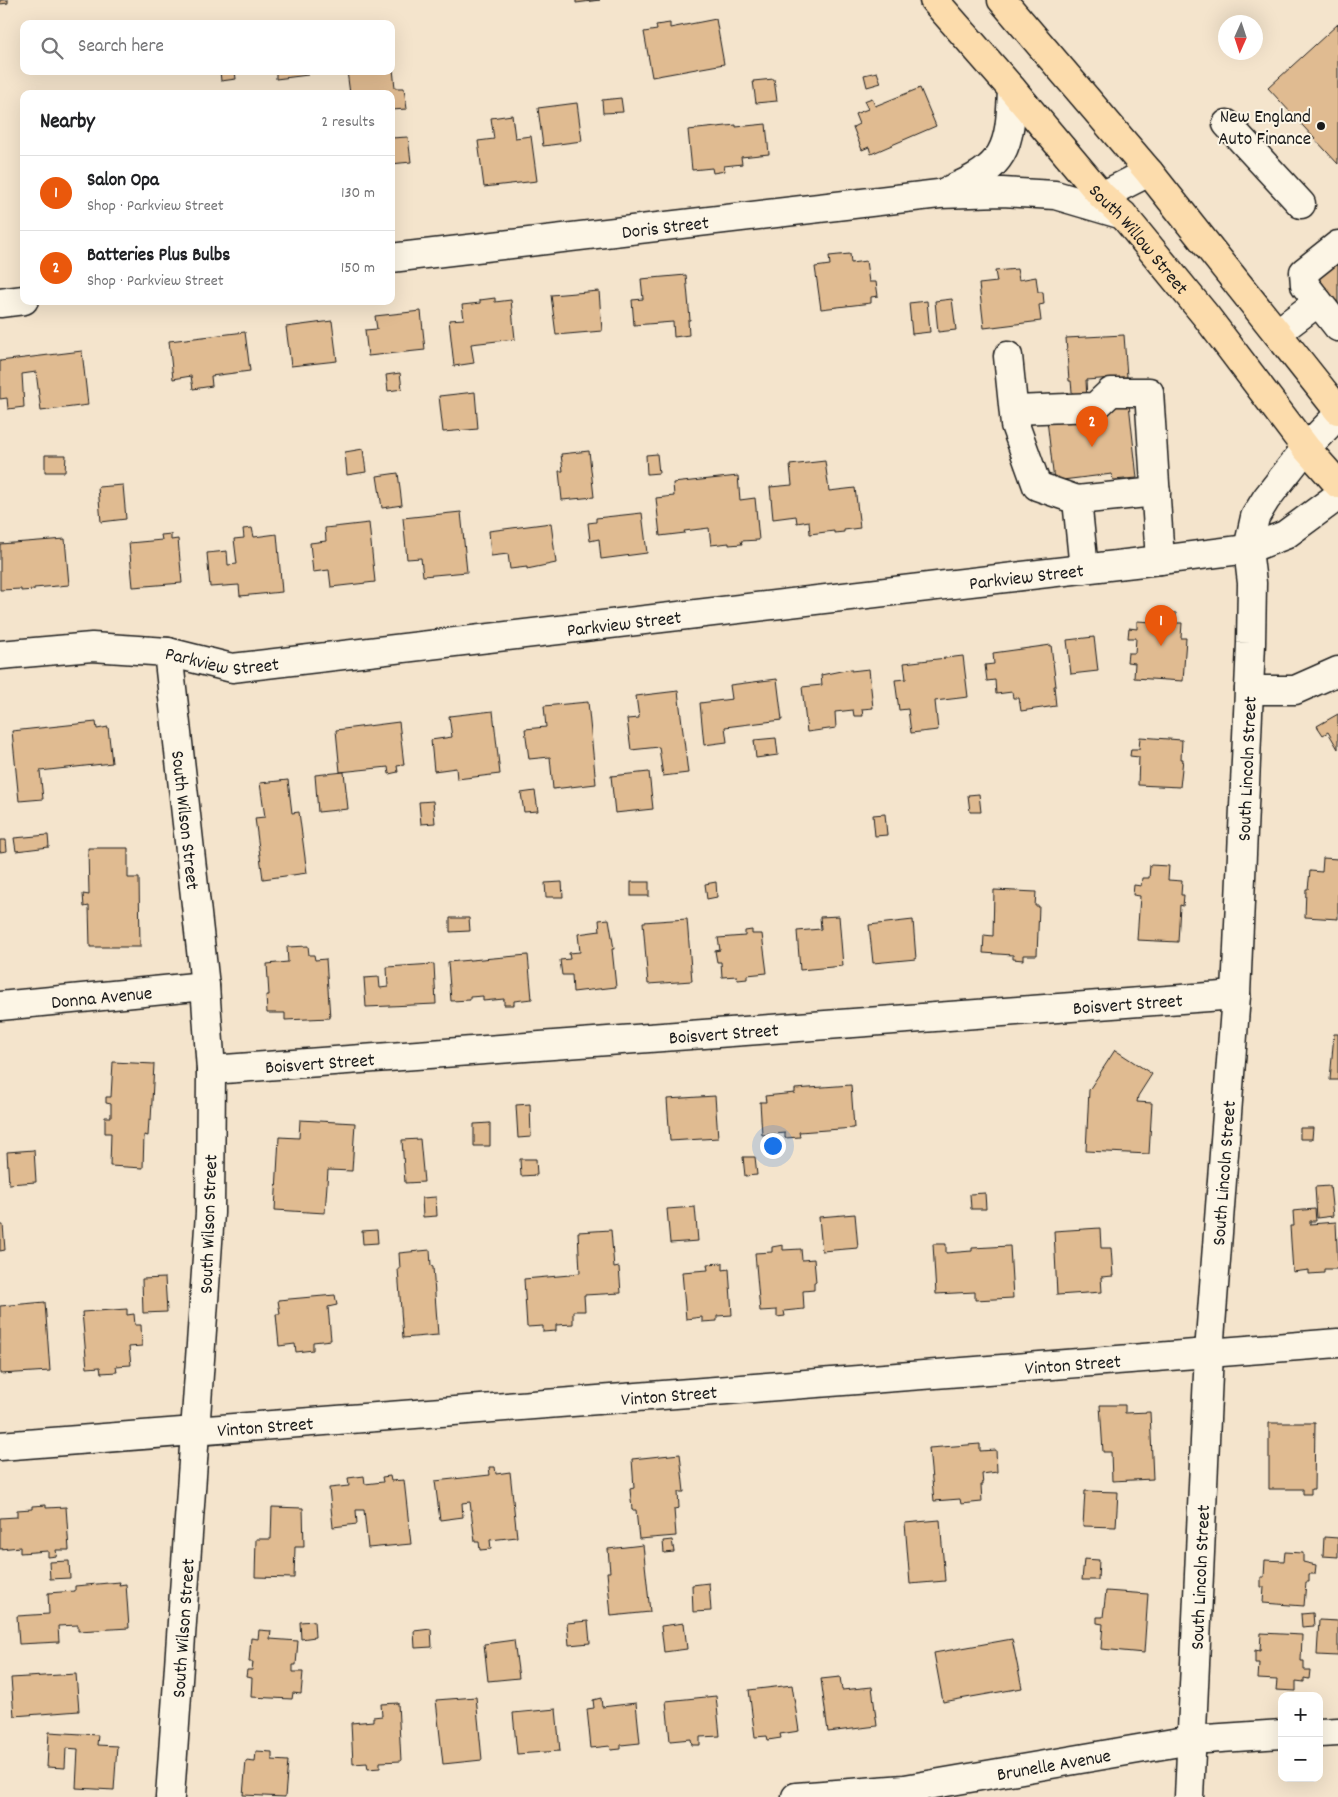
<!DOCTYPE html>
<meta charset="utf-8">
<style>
:root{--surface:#fff;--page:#f6f6f6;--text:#202124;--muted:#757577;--line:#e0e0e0;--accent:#ea580c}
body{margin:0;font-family:Dekko,sans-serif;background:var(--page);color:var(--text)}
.controls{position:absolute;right:15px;bottom:15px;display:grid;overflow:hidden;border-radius:10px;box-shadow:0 5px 20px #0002}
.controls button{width:45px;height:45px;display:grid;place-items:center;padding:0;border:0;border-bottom:1px solid var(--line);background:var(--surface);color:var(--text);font:25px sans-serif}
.compass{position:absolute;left:1218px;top:15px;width:45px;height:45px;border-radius:50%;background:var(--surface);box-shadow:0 5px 20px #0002;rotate:183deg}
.you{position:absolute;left:772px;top:1145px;width:18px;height:18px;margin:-12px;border:4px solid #fff;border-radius:50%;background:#1a73e8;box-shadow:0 0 0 8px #1a73e833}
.badge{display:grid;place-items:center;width:32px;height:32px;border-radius:50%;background:var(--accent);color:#fff;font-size:16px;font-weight:700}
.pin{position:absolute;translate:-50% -41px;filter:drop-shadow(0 1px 2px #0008)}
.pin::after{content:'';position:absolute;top:26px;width:18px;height:15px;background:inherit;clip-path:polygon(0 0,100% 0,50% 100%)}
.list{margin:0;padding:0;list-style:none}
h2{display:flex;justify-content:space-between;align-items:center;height:65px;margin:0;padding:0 20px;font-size:21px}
h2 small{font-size:16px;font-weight:400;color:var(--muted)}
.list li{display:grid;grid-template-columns:32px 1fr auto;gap:15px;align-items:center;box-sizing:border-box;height:75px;padding:0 20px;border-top:1px solid var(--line)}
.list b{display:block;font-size:19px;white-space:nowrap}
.list p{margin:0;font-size:16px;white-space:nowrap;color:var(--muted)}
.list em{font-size:16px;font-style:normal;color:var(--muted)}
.icon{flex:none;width:28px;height:28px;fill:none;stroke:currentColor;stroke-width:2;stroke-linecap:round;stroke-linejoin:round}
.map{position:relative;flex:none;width:1338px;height:1797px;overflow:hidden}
.search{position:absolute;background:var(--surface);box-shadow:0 5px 20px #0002;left:20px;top:20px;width:375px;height:55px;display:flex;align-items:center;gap:12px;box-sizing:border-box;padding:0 18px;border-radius:10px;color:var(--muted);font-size:19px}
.panel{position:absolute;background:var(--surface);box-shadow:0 5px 20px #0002;left:20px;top:90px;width:375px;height:215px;border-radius:10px}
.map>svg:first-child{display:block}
</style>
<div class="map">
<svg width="1338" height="1797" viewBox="0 0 1338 1797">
<rect width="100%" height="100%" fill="#f4e4cc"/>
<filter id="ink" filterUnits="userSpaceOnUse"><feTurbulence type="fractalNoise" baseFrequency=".02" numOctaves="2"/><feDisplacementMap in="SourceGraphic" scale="10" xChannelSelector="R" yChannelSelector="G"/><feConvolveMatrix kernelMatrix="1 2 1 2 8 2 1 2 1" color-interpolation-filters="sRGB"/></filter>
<g filter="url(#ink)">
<!-- building -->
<g fill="#e0bb91" stroke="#1c1c1c">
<path d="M0,0H8V3L0,4Z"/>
<path d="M576,0H600L576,3Z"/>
<path d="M716,19L724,64L652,77L644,32L657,30L656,25L670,23V28Z"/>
<path d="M1338,24V164L1268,88Z"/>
<path d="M392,59L395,88H404L407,109L391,110V94H350L347,71H391Z"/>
<path d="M220,71H235L236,79L221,81Z"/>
<path d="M276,71H308V75L276,79Z"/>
<path d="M877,72L881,83L867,87L864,75Z"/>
<path d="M774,79L777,101L756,103L753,81Z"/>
<path d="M920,88L936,126L871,154L869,147L862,150L853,127L859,124L855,114L868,109L864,101L872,98L875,106Z"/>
<path d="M621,98L623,112L603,113L602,100Z"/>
<path d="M577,103L582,141L543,146L538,108Z"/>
<path d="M512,115L515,138L531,136L537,181L484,187L478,141L494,139L491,118Z"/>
<path d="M766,124L769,154L741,157L742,164L724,166L725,171L713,173L712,168L692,170L688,130L736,125V127Z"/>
<path d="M408,137L411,162L391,164V138Z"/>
<path d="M850,254L851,263L866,261L869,282H876L878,296L871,297V303L821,309L815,267L830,265L829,256Z"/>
<path d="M1338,262V304L1318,277Z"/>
<path d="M1017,269L1019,280L1036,277L1038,292H1043L1044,304L1039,305L1041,321L984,328L979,284L997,282L995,271Z"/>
<path d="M686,275L690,320H688L689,335L674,337L673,322L634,325L632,300L643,299L641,279Z"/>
<path d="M599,291L602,331L556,335L551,295Z"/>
<path d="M495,298V302L511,300L515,339L471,344L474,363L454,366L449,320L464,319L462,305L480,303V300Z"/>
<path d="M952,299L956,330L938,332L935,301Z"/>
<path d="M927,301L930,332L912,334L909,303Z"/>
<path d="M421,311L425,350L368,356L365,330L377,329L375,316Z"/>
<path d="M332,321L337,361L291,366L286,327Z"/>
<path d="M245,332L250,371L211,376L212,386L193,389L191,376L173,379L169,341Z"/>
<path d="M1124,335L1127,377L1086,380L1087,401L1073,402L1071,381H1069L1066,338Z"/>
<path d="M82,351L88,405L41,411L36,372L22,374L24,407L8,409L7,398L0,399V361Z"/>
<path d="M400,373L402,389L388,391L386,375Z"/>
<path d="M475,392L478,429L443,432L439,396Z"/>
<path d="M1129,404L1137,478L1113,480L1112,474L1054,481L1047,420L1104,407Z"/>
<path d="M363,449L366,472L347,475L345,452Z"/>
<path d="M589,451L594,497L562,500L559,471H563L561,454Z"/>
<path d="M657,454L659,473L647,474L646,455Z"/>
<path d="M45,455H66L65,472H45Z"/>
<path d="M825,461L829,491L855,488L860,528L844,530V532L834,533V531L810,534L809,521L797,523L796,516L773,519L770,487L792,485L790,465Z"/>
<path d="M398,473L402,505L382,508L377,476Z"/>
<path d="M738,476L740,500L755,498L759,540L741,541L742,544L729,545V543L711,545L709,528L684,531L685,533L660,536L656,498L674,496L673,483Z"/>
<path d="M123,485L126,519L101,522L98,487Z"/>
<path d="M461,512L467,572L423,576L421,558L407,559L403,518Z"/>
<path d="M642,513L647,553L601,559L599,539L590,541L588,523L596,522V518Z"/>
<path d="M369,523L375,582L331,587L329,570L313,572L310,543L326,541L325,528Z"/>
<path d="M551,523L556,563L527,569V567L510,569L508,554L491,556L489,531Z"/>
<path d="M252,528L254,537L277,534L282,592L240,596L239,585L210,587L207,553L227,551L228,565L237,564L234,539L244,538L243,529Z"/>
<path d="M171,534V540L178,539L182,583L133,587L129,543L162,540L161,535Z"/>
<path d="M65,539L69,585L34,588V590L21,591V589L0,590V544Z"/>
<path d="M1153,611L1176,613V623H1182L1181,638H1186L1183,681L1134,678L1135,663L1127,662L1128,653H1135L1136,638H1128L1129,628L1137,629V621L1153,622Z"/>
<path d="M1094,637L1098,671L1071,674L1067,640Z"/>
<path d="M1051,645L1056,686H1054L1056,706L1021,711L1019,698H1013L1012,692L996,694L995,680L987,681L985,665L994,664L993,653Z"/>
<path d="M963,656L968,697L935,701L938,730L911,733L908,709L899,710L895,680L906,679L904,663Z"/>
<path d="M851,669V671L869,669L873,708L862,709L863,716H854L853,710L835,712L836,728L807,732L802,687L822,685L821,675Z"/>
<path d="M777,679L782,720L725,727L727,742L704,745L700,703L732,699L730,685Z"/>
<path d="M678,691L688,773L663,776L659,747L631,750L627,719L639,718L636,696Z"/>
<path d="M588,702L596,784L553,789L550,757L529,759L525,729L546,727L544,706Z"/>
<path d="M493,711L500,774L457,779L456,768L434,771L431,740L452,737L449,716Z"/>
<path d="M1338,714V749L1328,732L1323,735L1317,726Z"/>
<path d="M96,722L97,729L108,727L112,763L40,771L43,799L19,801L12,731Z"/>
<path d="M399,722L404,765L397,766L398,772L389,774L388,767L340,772L336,730Z"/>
<path d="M1140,737L1182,740L1181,759H1183L1180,787L1138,785L1139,757L1130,756L1131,749H1139Z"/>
<path d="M776,738L778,755L756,758L754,740Z"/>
<path d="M344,772L348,809L318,812L315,775Z"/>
<path d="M649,772L653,809L615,813L611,776Z"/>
<path d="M288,780L292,813L299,812L307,873L263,879L255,818L265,817L260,783Z"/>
<path d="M535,791L538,811L524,812L521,793Z"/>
<path d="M979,794L981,812H970L968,795Z"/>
<path d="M433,801L435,823L421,824L419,802Z"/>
<path d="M885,814L887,835L875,836L873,815Z"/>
<path d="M48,835L49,847L16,851L14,838Z"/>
<path d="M0,840H6L7,851L0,852Z"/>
<path d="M88,848H128V878H139L140,947H90L89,906L84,907L83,894L89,895Z"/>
<path d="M1323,858L1338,859V919L1305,917L1306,889H1308L1310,871L1322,872Z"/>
<path d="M1150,865L1169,866L1168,880L1182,881L1181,895H1184L1183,906L1180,905L1178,942L1137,940L1140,896L1133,895L1134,885L1141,886L1142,878H1149Z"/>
<path d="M562,882L563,897H546L545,883Z"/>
<rect x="631" y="882" width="18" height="14"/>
<path d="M716,882L717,897L707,899L705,884Z"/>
<path d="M994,890L1036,892L1035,906H1039L1037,955H1023V960L1013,959V955L983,953L984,935L993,936Z"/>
<path d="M839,916L843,966L800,970L797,931L821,929L820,917Z"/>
<path d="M450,918H469L470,931L450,932Z"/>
<path d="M609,919L614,949H612L616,987L573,992L572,975H562L560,960L570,959L569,953L580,952L578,934L600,931L599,920Z"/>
<path d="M687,919L692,981L648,984L643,922Z"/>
<path d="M913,920L916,959L873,963L869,925Z"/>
<path d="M752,930V934H762L767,973L747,975V979L738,980L737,976L722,977L721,962H717L715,951L720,950L718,938L745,936V931Z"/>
<path d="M308,946L309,955H314L315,960L326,959L330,1018L285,1020V1013H267L266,995H269L267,964L288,962L287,947Z"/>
<path d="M528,955L532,999L514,1001V1005H504V999L483,1001V996L470,997V1000L451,1001L448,962Z"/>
<path d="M434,964L436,1004L366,1007L364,978L379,977L380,988L388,987L387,967Z"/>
<path d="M1334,1034H1338V1080H1330Z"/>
<path d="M1115,1050L1152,1074L1138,1096L1137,1102L1152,1103L1149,1154L1086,1151L1089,1090Z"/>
<path d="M113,1062L154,1064L151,1120L149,1119L148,1136L144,1135L143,1168L110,1166L111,1133H105V1117H111V1104L106,1103V1097H111Z"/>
<path d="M851,1085L854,1128L799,1132L800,1137L785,1138V1133L762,1135L760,1102H766L765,1096L795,1093V1089Z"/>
<path d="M715,1096L718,1138L670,1141L667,1099Z"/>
<path d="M530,1104L531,1137L518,1138L516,1105Z"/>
<path d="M300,1120L355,1123L352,1171L328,1170L325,1213L275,1210L279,1137L299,1138Z"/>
<path d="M490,1123V1146H474V1124Z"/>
<path d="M1300,1128H1313L1312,1139H1300Z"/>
<path d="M420,1139L424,1182L405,1183L402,1140Z"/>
<path d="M34,1150L36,1182L9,1184L7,1152Z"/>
<path d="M743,1157H755L757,1175L745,1176Z"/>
<path d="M520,1159H536L537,1175L521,1176Z"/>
<path d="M1330,1186L1333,1216L1317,1218L1315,1187Z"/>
<path d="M985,1193L986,1209H971L970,1194Z"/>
<path d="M436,1197L437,1216L423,1217L422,1198Z"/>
<path d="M695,1207L698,1241L670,1243L667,1209Z"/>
<path d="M1315,1209L1316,1221H1310V1224L1336,1222L1338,1269H1324V1273L1309,1274V1270L1293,1272L1290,1226H1294L1293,1211Z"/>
<path d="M855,1214L858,1248L822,1251L819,1217Z"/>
<path d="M0,1225H3L5,1250L0,1251Z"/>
<path d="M1100,1228L1101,1248H1111L1113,1276L1101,1277L1102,1292L1057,1295L1054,1231Z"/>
<path d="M377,1230L378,1243L363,1244L362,1231Z"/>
<path d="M611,1230L614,1268L619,1267L621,1293L584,1295L585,1311H573V1324L556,1325V1331L543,1332V1326L527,1327L524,1279L570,1275V1274L580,1273L578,1232Z"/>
<path d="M933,1244H946V1253L972,1251V1248L1010,1246L1013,1298L975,1300V1292L936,1294Z"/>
<path d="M783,1245V1250L801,1249L802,1260L814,1259L816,1282H814V1290L803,1291L804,1309L784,1311L785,1316L777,1317V1310L760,1311L755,1253L772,1252V1247Z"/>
<path d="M430,1250L431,1266L433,1267L438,1335L403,1338L398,1269H400L399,1253Z"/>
<path d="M723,1263V1270L729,1269L732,1315L717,1316V1321L702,1322V1317L686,1319L682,1272L708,1270L707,1264Z"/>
<path d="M165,1278L167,1312L143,1313L142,1279Z"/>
<path d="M335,1295L337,1305L328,1307L331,1340L313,1342V1350L296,1352L295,1344L279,1346L276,1314H280L278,1300Z"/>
<path d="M45,1302L50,1371L0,1374V1306Z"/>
<path d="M127,1309V1315L134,1314L135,1325H141L142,1346L129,1347L131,1365L116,1366L117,1372L101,1373L100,1367L87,1368L82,1312Z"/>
<path d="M1100,1405H1125V1413L1150,1412L1153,1479L1112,1481L1111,1452H1103Z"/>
<path d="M1269,1423H1315L1314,1489H1311V1494H1303V1489H1269Z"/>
<path d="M980,1444V1451L996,1450L997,1472L982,1474L983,1485H981L982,1502L961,1504L960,1499L934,1501L929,1448Z"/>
<path d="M680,1454L684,1492H678L679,1508L674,1509L676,1536L639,1539L636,1510H632L630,1489L634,1488L632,1459Z"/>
<path d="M489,1467H495L496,1474L510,1472L517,1537L490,1540L491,1549L480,1550L479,1542H475L470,1502L462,1503L463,1517L440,1520L435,1481L490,1475Z"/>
<path d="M364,1476L365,1484L383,1482L382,1477L390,1476L391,1481L404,1480L411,1544L368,1548L364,1510H356L357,1524L333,1527L329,1488L349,1486L348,1478Z"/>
<path d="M1085,1491L1118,1492L1116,1527L1083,1526Z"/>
<path d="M46,1505V1508L66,1507L69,1550H56L57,1556L48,1557V1551L20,1553V1547L0,1549V1518L17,1517V1510L32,1509V1506Z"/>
<path d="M272,1507L303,1508L304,1547H295L294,1578L255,1577L256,1539H271Z"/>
<path d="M940,1520L945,1581L910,1584L905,1523Z"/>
<path d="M1324,1537L1338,1538V1557L1323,1556Z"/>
<path d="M672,1540L674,1552L664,1553L663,1541Z"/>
<path d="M643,1545L650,1612L611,1616L607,1572H610L608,1549Z"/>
<path d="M1285,1552L1303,1553V1562L1316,1565L1315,1574H1309V1582H1306L1304,1606L1263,1603L1264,1587H1261V1577H1264L1265,1560L1284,1561Z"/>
<path d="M1084,1559L1099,1560L1098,1580H1082Z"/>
<path d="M69,1561L70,1578L50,1579L49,1562Z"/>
<path d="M120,1582L119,1585L126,1584L129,1628L78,1631V1625L58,1626L59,1642L19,1644L17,1616L49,1614L48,1593L75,1591V1586Z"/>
<path d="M709,1583L711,1611L693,1612L692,1585Z"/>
<path d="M1106,1591L1148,1594L1144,1653L1101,1649L1103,1624L1097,1623V1617H1103Z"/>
<path d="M1313,1613L1314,1626L1302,1627L1301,1614Z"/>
<path d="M1319,1620L1338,1621V1656L1317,1655Z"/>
<path d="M314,1621L315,1637L301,1639L300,1622Z"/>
<path d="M588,1621L590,1643L569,1645L567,1623Z"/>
<path d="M684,1623L687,1649L664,1652L661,1626Z"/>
<path d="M431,1629L432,1647L415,1648L414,1631Z"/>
<path d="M259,1630L271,1631L270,1639L298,1641L296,1665H293V1672H303L301,1694L293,1693L292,1699L251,1697L252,1678L246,1677L247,1670H252L253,1662H249L251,1638L258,1639Z"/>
<path d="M1261,1633L1302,1635L1301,1661H1304V1670H1310L1309,1679L1304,1678V1682L1296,1681V1691L1276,1690L1277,1680L1258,1679L1259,1663H1255V1650L1260,1651Z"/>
<path d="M1012,1639L1022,1688L943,1702L934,1653Z"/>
<path d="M514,1640L519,1678L488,1681L484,1644Z"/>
<path d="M76,1674L79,1711L14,1716L11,1678Z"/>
<path d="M840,1677L842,1690L872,1687L877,1726L828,1732L821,1679Z"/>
<path d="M792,1685L799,1731L780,1734L781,1738L768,1740L767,1736L755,1737L749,1690Z"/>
<path d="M716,1696L720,1736L700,1737V1745H692L691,1739L670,1741L666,1701Z"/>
<path d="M476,1697L482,1760L443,1764L436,1700Z"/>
<path d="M601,1698L602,1707L636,1703L640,1743L621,1745V1749L611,1750L610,1746L591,1748L587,1709L594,1708L593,1700Z"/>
<path d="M398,1703L401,1761L380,1762V1768L368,1769L367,1763L353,1764L351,1723L373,1721V1717L382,1716L381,1704Z"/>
<path d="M556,1709L560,1751L517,1754L513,1713Z"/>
<path d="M49,1732L98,1735L97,1745L117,1746L114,1790L76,1788L78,1749L66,1748L65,1768L47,1767Z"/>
<path d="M256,1751L272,1752V1760L288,1761L285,1797L243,1795L246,1761L255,1762Z"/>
</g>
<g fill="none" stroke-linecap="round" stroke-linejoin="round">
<defs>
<g id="minor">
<path d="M1227,124L1301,204"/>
<path d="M947,191C1006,167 1010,149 1012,89"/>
<path d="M1102,196L1149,172"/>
<path d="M1338,245L1304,272L1305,285L1338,327"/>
<path id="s1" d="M391,258L939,194L1002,192L1055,195L1123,215"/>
<path d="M0,303L24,300"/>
<path d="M1277,333L1318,302"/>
<path d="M1008,356L1015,425L1037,486L1077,500"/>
<path d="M1014,410L1095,407L1111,392H1149L1160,560"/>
<path d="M1084,569L1077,500L1156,492"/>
<path id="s2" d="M168,652L205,986L211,1070L210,1213L170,1797"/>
<path id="s3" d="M0,655L92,647L168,652L232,668L1160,560L1248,549L1285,535L1338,496"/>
<path d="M1249,690H1295L1338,671"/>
<path id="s4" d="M0,1006L205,986"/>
<path id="s5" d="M211,1070L1236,995"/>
<path id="s6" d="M0,1446L1338,1343"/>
<path d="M1319,1733L1338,1732"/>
<path id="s7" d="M796,1797L905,1789L1191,1740L1282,1734"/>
<path id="s8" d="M1189,1797L1209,1352L1236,995L1251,643L1252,583L1248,549L1255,517L1266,499L1306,448L1338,415"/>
</g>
<g id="major">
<path id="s9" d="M934,0L1012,89L1102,196L1123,215L1206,316L1306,448L1338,484"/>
<path d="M1002,0L1149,172L1338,410"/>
</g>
</defs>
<!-- minor casing -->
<use href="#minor" stroke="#1c1c1c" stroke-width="31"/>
<!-- major casing -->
<use href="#major" stroke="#1c1c1c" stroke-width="31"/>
<!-- minor -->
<use href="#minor" stroke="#fcf5e5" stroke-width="28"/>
<!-- major -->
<use href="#major" stroke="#fcdcac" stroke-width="28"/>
</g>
</g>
<!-- markers -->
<circle fill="#1c1c1c" stroke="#fcf5e5" stroke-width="2" cx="1321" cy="126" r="5"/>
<g text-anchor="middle" stroke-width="4" stroke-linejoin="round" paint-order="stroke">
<!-- poi labels -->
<g font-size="19" fill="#1c1c1c" stroke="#fcf5e5" text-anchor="end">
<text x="1311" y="122">New England<tspan x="1311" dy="22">Auto Finance</tspan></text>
</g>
<!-- street labels -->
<g font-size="19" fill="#1c1c1c" stroke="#fcf5e5">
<text dy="7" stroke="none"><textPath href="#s1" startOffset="276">Doris Street</textPath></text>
<text dy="7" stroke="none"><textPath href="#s9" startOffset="315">South Willow Street</textPath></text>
<text dy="7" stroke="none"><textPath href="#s3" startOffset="1034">Parkview Street</textPath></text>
<text dy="7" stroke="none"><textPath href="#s3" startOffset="629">Parkview Street</textPath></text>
<text dy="7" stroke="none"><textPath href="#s3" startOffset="224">Parkview Street</textPath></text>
<text dy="7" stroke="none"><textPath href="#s8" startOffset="1030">South Lincoln Street</textPath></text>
<text dy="7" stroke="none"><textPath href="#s2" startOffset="169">South Wilson Street</textPath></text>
<text dy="7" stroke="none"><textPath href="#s4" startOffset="102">Donna Avenue</textPath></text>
<text dy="7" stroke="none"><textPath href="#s5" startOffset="919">Boisvert Street</textPath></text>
<text dy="7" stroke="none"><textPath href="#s5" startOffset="514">Boisvert Street</textPath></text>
<text dy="7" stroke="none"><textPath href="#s5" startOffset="109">Boisvert Street</textPath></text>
<text dy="7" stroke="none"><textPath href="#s8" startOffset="625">South Lincoln Street</textPath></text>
<text transform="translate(207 1224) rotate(-88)" y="7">South Wilson Street</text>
<text dy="7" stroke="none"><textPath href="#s6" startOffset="1076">Vinton Street</textPath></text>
<text dy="7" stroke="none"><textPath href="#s6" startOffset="671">Vinton Street</textPath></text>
<text dy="7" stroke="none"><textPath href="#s6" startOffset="266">Vinton Street</textPath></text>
<text dy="7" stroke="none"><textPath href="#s8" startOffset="220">South Lincoln Street</textPath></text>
<text transform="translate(182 1628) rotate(-86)" y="7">South Wilson Street</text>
<text dy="7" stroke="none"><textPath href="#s7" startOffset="260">Brunelle Avenue</textPath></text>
</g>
</g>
</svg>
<div class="controls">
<button>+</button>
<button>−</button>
</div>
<svg class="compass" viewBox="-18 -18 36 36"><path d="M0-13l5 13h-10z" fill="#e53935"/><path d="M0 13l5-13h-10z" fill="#757577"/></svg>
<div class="you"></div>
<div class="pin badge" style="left:1161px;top:646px">1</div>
<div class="pin badge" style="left:1092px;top:447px">2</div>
<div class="search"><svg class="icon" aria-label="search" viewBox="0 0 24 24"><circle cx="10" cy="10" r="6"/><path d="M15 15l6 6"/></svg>Search here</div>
<section class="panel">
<h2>Nearby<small>2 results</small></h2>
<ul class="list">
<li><span class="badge">1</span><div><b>Salon Opa</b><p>Shop · Parkview Street</p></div><em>130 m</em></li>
<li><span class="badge">2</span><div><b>Batteries Plus Bulbs</b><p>Shop · Parkview Street</p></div><em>150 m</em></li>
</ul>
</section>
</div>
